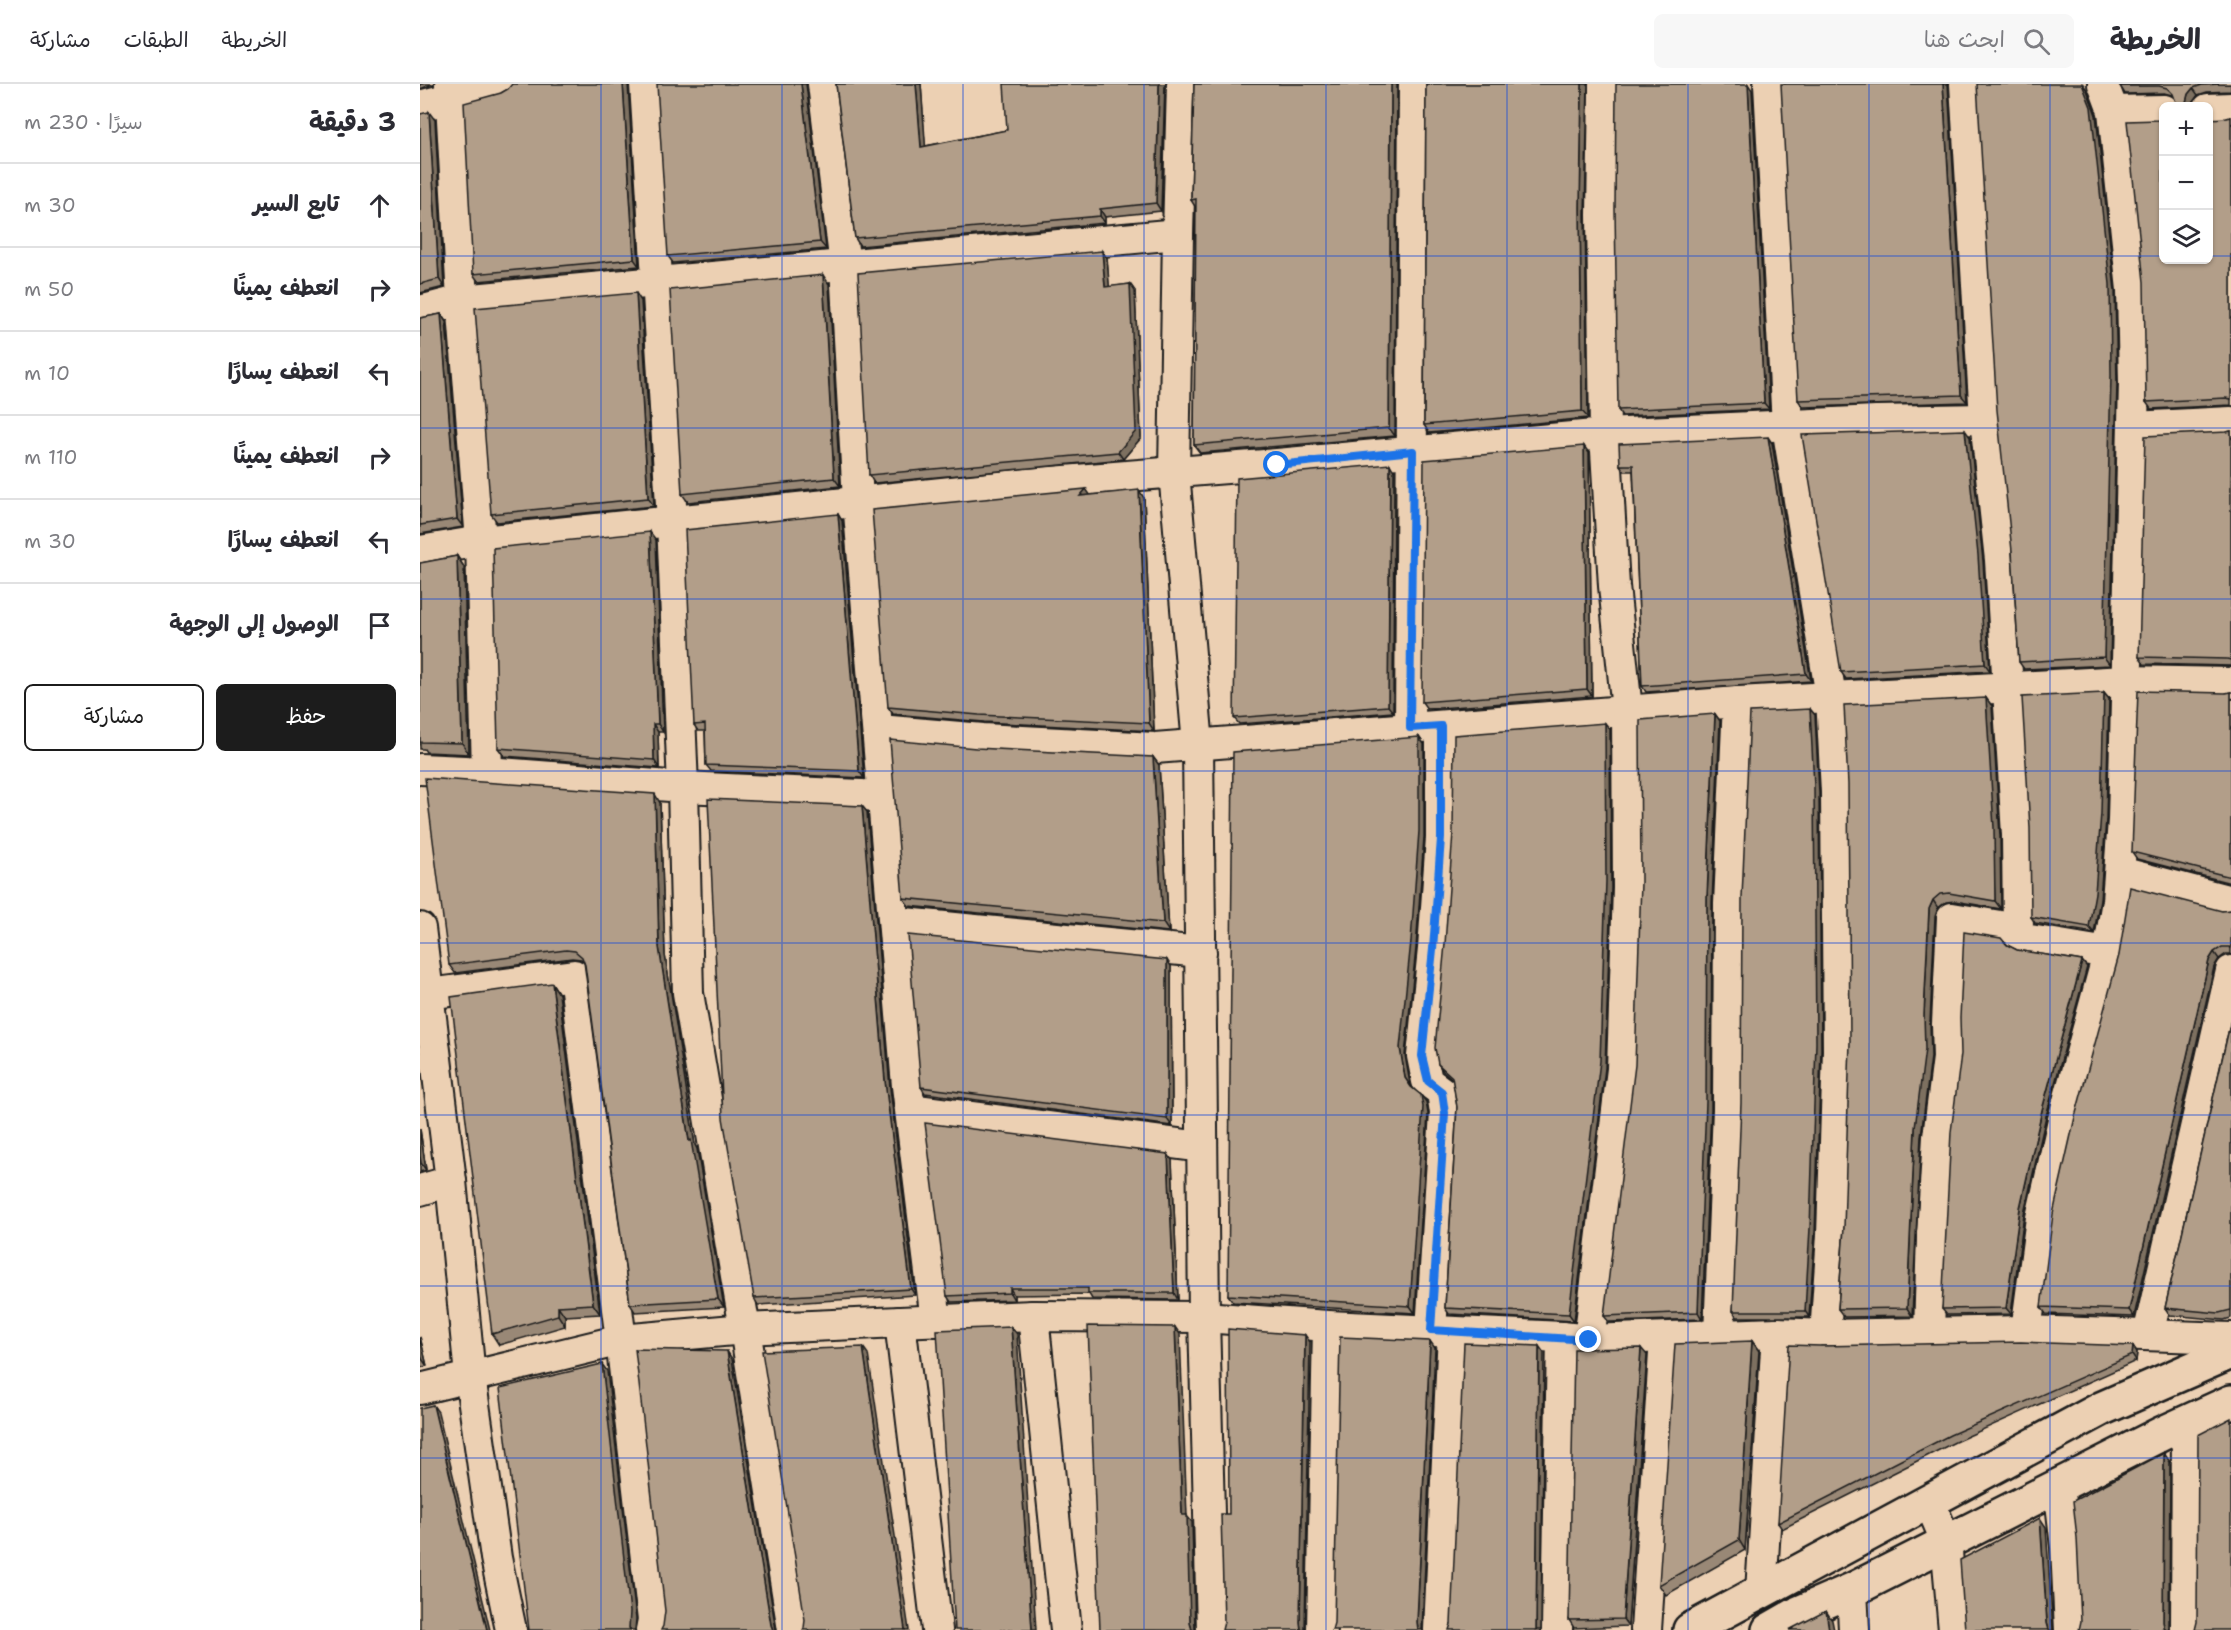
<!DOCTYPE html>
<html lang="ar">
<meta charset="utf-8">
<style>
:root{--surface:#fff;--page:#f7f7f7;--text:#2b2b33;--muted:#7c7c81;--line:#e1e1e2;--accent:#1c1c1c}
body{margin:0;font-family:"Shantell Sans","Playpen Sans Arabic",sans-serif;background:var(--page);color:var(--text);direction:rtl}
.controls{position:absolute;right:18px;top:18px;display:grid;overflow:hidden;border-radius:9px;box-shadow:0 2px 4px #0004}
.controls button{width:54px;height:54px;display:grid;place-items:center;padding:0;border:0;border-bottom:2px solid var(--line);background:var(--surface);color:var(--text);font:30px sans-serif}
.stop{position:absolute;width:18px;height:18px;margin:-14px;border:4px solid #1a73e8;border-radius:50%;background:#fff}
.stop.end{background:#1a73e8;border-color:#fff;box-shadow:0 2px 6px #0008}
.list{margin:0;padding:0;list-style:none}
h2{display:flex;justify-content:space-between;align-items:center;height:78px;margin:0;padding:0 24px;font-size:26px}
h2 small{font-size:20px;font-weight:400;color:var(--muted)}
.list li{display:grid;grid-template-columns:39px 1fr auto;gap:18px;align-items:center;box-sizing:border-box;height:84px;padding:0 24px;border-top:2px solid var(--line)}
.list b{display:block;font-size:22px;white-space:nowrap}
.list em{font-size:20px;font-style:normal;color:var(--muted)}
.actions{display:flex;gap:12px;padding:18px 24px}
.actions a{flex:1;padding:14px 0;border:2px solid var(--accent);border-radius:9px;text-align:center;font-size:21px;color:var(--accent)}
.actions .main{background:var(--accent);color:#fff}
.icon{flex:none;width:33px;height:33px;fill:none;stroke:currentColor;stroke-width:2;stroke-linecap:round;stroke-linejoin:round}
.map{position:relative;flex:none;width:1811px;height:1546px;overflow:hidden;direction:ltr}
header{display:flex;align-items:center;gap:36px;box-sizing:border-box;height:84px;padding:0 30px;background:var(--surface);border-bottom:2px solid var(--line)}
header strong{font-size:28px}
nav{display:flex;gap:33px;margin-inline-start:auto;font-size:21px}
.search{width:420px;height:54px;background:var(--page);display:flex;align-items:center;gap:15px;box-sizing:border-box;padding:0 21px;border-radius:9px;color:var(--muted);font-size:22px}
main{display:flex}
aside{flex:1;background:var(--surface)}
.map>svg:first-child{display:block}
</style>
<header>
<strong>الخريطة</strong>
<div class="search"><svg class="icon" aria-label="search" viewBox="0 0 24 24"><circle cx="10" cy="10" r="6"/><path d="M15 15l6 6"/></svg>ابحث هنا</div>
<nav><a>الخريطة</a><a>الطبقات</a><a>مشاركة</a></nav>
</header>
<main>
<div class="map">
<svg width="1811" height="1546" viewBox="0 0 1811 1546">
<rect width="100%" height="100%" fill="#ecd0b3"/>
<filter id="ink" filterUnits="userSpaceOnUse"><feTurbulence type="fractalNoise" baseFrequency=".0167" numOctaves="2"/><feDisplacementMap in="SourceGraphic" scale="12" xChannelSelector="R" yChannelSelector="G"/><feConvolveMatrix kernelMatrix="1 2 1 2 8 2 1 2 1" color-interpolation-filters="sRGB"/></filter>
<g filter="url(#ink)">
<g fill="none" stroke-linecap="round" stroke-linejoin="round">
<defs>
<g id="street">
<path d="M30,0L42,216L61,457L67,688"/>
<path d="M225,0L252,437L263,703L268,909L325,1245L373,1546"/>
<path d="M403,0L425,182L438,417L487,1002L516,1237"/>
<path d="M762,0L758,150L754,388L778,661L784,1233L792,1546"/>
<path d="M1349,0L1367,342L1411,613L1416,708L1418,966L1412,1151L1405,1251"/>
<path d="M1545,0L1565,335L1580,476L1597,751L1598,849L1604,855L1688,869"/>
<path d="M0,22L82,0"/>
<path d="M1788,25L1811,24"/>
<path d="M1693,27L1744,26"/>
<path d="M0,227L42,216L758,150"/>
<path d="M1713,343L1811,338"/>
<path d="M0,467L61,457L607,400L857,380L1185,350L1456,337L1565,335"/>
<path d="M990,644L994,0"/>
<path d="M459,646L563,655L735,664L1318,618L1705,597L1811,599"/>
<path d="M0,685L67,688L263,703L464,712"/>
<path d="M1700,788L1811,817"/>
<path d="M474,838L781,868"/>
<path d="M0,844L31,1097L50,1292L76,1474L91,1546"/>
<path d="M8,910L154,891L201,1256L233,1536L231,1546"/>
<path d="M491,1025L782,1063"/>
<path d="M0,1106L31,1097"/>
<path d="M613,1232L646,1546"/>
<path d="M480,1238L517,1546"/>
<path d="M1011,1246L1025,1029L1022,1008L1007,997L1002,972L1013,865L1021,754V642"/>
<path d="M1606,1247L1621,1134L1643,1036L1687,874L1697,817L1703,736L1714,299L1712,206L1693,27L1683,0"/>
<path d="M1509,1249L1512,1149L1518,1053L1528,974L1527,940L1532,834L1598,845"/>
<path d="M1299,1251L1308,1025L1309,820L1318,618"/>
<path d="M1728,1251L1811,887"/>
<path d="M1169,1256L1202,985L1208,804L1207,626L1194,502L1185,350L1182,131L1184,0"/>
<path d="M0,1305L201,1256L325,1245L480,1238L613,1232L784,1233L908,1242L1142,1253L1169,1256L1357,1249L1405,1251L1606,1247L1811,1254"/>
<path d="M1639,1401L1646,1463L1650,1546"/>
<path d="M1509,1417L1526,1457L1534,1546"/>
<path d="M1432,1506L1434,1546"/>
<path d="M1341,1508L1357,1249"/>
<path d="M902,1546L908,1242"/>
<path d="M1019,1546L1033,1248"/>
<path d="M1137,1546L1142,1253"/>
<path d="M1226,1546L1245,1254"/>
<path d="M1766,1546L1767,1339"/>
</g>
<g id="primary">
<path d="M1270,1546L1683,1324L1811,1268"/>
<path d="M1349,1546L1379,1529L1432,1506L1741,1350L1811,1318"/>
</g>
</defs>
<!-- street casing -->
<use href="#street" stroke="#1c1c1c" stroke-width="34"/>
<!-- primary casing -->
<use href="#primary" stroke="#1c1c1c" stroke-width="38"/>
<!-- street -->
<use href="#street" stroke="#ecd0b3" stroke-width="30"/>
<!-- primary -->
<use href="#primary" stroke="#ecd0b3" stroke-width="33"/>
</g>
<!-- wall -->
<g fill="#998876" stroke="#1c1c1c" stroke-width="1.5">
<path d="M0,0H13L0,5Z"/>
<path d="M416,0H501L505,62L587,46L745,0L741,127L685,133V139L440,162L435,154Z"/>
<path d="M774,0H977L975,352L780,369L774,361L776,124L771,116Z"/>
<path d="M1006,0H1168L1165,131L1168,334L1009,349L1004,341Z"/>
<path d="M1528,0L1547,318L1383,323L1378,316Z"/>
<path d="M1663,0L1667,6L1676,31L1695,207L1697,299L1690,581L1604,585L1599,578L1592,467Z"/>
<path d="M1811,0V7L1787,8L1778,11L1773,18H1756L1755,13L1752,11L1744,9L1705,10L1700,2Z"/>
<path d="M208,1L219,182L58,197L53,190L81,9L88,5Z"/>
<path d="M386,2L406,165L253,179L248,172Z"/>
<path d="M1332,6L1349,325L1202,332L1198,326Z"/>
<path d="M0,30L15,36L24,203L0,209Z"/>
<path d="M1811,33V321L1731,325L1726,318L1739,36L1743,176L1807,34Z"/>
<path d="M687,174L689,203L710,200L715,207L721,354L703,375L454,399L449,391Z"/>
<path d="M409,200L420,402L268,418L262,410Z"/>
<path d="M221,217L234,422L77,438L71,430Z"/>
<path d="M21,230L26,238L43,443L0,450V234Z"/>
<path d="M1811,347V582L1724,580L1719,573L1807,348Z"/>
<path d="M1550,353L1563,477L1570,587L1426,595L1421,588Z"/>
<path d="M1352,359L1391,597L1226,608L1222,602L1213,387H1204L1200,381Z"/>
<path d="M1169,369L1172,612L1007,625L1002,618Z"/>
<path d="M974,387L973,628L819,640L814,634Z"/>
<path d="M670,411L724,414L734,647L564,638L473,630L468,623Z"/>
<path d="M418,430L422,437L444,694L291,687L286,681L285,647H278L274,641Z"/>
<path d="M236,456L243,648H238L239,684L84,672L78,664Z"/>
<path d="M37,472L44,483L49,670L6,668L4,665H0V479Z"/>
<path d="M1811,608V799L1717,775L1712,768L1806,609Z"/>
<path d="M1684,609L1689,615L1686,735L1680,815L1674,849L1615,839L1611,833Z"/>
<path d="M1566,614L1572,622L1580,752L1581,825L1535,817L1526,818L1518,824L1515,833L1510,939L1511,973L1501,1052L1492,1232L1424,1233L1418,1225L1424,1144Z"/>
<path d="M1390,625L1395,631L1399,709L1401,966L1395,1150L1389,1233H1317L1313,1227Z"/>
<path d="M1295,630L1300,637L1292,819L1291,1025L1282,1235L1189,1238L1184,1232Z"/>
<path d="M1190,645L1191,804L1185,984L1154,1237L1029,1230L1025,1224L1037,1023L1033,996L1023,987L1018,980Z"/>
<path d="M999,653L1004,660V753L996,864L985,971L990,1000L993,1004L1006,1018L1008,1030L995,1229L813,1218L808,1211Z"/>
<path d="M733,673L739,681L749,848L489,822L483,814Z"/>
<path d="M240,719L245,871L275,1061L277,1065L304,1223L215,1228L210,1220L164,878L161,875L152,874L35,889L29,881Z"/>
<path d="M442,722L447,728L470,1004L495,1211L338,1221L334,1214Z"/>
<path d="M1811,826V870H1806L1799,875L1794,883L1714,1233L1626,1230L1621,1223L1802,827Z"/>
<path d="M1587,861L1597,866L1662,877L1667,883L1626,1032L1604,1130L1591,1230L1527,1231L1522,1225Z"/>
<path d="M751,882L752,1042L505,1009L501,1003Z"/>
<path d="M132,899L139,910L180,1230L145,1232V1242L79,1261L72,1250Z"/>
<path d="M1811,936V1234L1804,1236L1750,1231L1745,1224Z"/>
<path d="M0,1045L6,1086L0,1088Z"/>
<path d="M752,1076L758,1216L672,1215L669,1210L594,1211V1216L531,1218L527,1212Z"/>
<path d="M0,1253L7,1282L0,1284Z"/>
<path d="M1332,1257L1339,1267L1325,1466L1246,1511L1239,1501Z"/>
<path d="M1401,1262H1713L1717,1268L1716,1277L1535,1358L1362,1445L1358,1439Z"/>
<path d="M1227,1271L1208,1542L1154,1544L1149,1536Z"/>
</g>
<!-- shaded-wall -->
<g fill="#7d6f60" stroke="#1c1c1c" stroke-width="1.5">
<path d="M203,0H208L219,182L214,175Z"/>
<path d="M381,0H386L406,165L400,158Z"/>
<path d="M496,0H501L506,70L501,63Z"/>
<path d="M739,0H745L741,127L736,119Z"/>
<path d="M971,0H977L975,352L969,344Z"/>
<path d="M1162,0H1168L1165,131L1168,334L1162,327L1160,123Z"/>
<path d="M1328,0L1332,6L1349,325L1344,319Z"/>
<path d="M1523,0H1528L1547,318L1541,311Z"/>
<path d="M1662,0L1667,6L1676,31L1695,207L1697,299L1690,581L1684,573Z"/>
<path d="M1773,4L1778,11L1773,18L1771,22H1767L1766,18L1768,10Z"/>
<path d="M9,28L15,36L24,203L19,195Z"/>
<path d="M680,125L685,133V139L680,132Z"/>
<path d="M682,167L687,174L690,211L685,203Z"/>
<path d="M403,191L409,200L420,402L414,394Z"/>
<path d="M710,200L715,207L721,354L703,375L698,368Z"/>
<path d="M216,209L221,217L234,422L228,414Z"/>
<path d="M21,230L26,238L43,443L37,435Z"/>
<path d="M1545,346L1550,353L1563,477L1570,587L1565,580Z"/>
<path d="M1348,353L1352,359L1391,597L1386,590Z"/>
<path d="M1164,362L1169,369L1172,612L1167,605Z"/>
<path d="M970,380L974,387L973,628L968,622Z"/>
<path d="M666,405L671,412H660Z"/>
<path d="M719,406L724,414L734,647L729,639Z"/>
<path d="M418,430L422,437L444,694L439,687Z"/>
<path d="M230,448L236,456L243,648L238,640Z"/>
<path d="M37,472L44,483L49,670L42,659Z"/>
<path d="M1684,609L1689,615L1686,735L1680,815L1674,849L1669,843Z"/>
<path d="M1566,614L1572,622L1580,752L1581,825L1575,817Z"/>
<path d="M1390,625L1395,631L1399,709L1401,966L1395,1150L1389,1233L1385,1227Z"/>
<path d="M1295,630L1300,637L1292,819L1291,1025L1282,1235L1278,1228L1287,813Z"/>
<path d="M1185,639L1190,645L1191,804L1185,984L1154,1237L1149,1230Z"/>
<path d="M233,640L238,648L239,684L234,676Z"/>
<path d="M999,653L1004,660V753L996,864L985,971L990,1000L996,1010L985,994L980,964Z"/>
<path d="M733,673L739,681L749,848L743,839Z"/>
<path d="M235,710L240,719L245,871L275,1061L277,1065L304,1223L298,1215L269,1057L239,863Z"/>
<path d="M442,722L447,728L470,1004L495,1211L491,1205L465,997Z"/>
<path d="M1513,816L1518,824L1515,833L1510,939L1511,973L1501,1052L1492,1232L1487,1224L1495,1044L1504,931L1509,825Z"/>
<path d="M1794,868L1799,875L1794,883L1714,1233L1709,1226L1789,876Z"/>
<path d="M747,876L751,882L752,1042L747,1035Z"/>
<path d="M1662,877L1667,883L1626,1032L1604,1130L1591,1230L1586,1224L1600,1124L1622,1026Z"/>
<path d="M132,899L139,910L180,1230L173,1220Z"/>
<path d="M1001,1011L1006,1018L1008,1030L995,1229L990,1222Z"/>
<path d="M0,1045L6,1086L1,1079L0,1072Z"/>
<path d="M748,1070L752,1076L758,1216L754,1209Z"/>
<path d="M590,1204L594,1211V1216L590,1209Z"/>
<path d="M138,1222L145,1232V1242L138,1231Z"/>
<path d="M591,1243L597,1250L616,1546H612Z"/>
<path d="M755,1243L760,1250L767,1432L772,1438L775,1546H772L770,1539L762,1431Z"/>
<path d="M885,1251L890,1258L885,1546H881L880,1538Z"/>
<path d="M0,1253L7,1282L2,1275L0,1268Z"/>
<path d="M1010,1257L1015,1264L1002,1546H998L997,1538Z"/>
<path d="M1332,1257L1339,1267L1325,1466L1319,1456Z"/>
<path d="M1119,1262L1124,1269L1121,1546H1116Z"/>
<path d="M1713,1262L1717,1268L1716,1277L1712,1271Z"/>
<path d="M443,1263L448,1270L489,1546H485Z"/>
<path d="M1221,1264L1227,1271L1208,1542L1203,1535Z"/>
<path d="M307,1267L312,1275L356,1546H353L351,1541Z"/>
<path d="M182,1280L187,1287L216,1535L215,1546H211L209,1544Z"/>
<path d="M13,1321L18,1328L70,1546H67Z"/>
<path d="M1744,1369L1750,1378L1749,1546H1745L1743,1538Z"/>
<path d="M1620,1434L1626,1443L1633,1546H1629L1627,1539Z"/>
<path d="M1406,1527L1412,1536L1414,1546H1409Z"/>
</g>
<!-- building -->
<g fill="#b29e89" stroke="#1c1c1c" stroke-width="1.5">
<path d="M92,0H203L214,175L53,190L44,19L81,9L88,5Z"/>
<path d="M237,0H381L400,158L248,172Z"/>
<path d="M416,0H496L501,63L587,46L584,0H739L736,119L680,125V132L435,154Z"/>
<path d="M774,0H971L969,344L774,361L776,115L771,116Z"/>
<path d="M1006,0H1162L1160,123L1162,327L1004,341Z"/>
<path d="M1196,0H1328L1344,319L1198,326L1195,125Z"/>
<path d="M1361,0H1523L1541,311L1378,316Z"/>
<path d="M1557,0H1662L1671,23L1690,200L1691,291L1684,573L1599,578L1592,467L1577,326Z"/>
<path d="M1699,0H1799L1782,1L1773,4L1768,10L1766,18L1767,22H1755L1756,18L1753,10L1747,4L1739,2H1700Z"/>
<path d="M9,28L19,195L0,200V30Z"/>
<path d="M1811,33V315L1806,314L1726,318L1724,198L1707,37L1739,36L1743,35V176H1788V35L1807,34Z"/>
<path d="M682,167L685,203L710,200L716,347L698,368L449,391L438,189Z"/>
<path d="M403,191L414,394L262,410L250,206Z"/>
<path d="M216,209L228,414L71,430L55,224Z"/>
<path d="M21,230L37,435L0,441V234Z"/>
<path d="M1545,346L1558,471L1565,580L1421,588L1382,351Z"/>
<path d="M1811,347V576L1807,575L1719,573L1725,352L1807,348Z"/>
<path d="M1348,353L1386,590L1222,602L1213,381H1200L1199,360Z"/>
<path d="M1164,362L1167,605L1002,618L1004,376Z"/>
<path d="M970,380L968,622L814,634L817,394Z"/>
<path d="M666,405L660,412L719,406L729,639L559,631L468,623L452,426Z"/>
<path d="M418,430L439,687L286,681L285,640L274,641L265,446Z"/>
<path d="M230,448L238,640H233L234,676L78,664L73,464Z"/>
<path d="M37,472L42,659L0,658V479Z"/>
<path d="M1718,607L1806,609L1811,608V793L1712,768Z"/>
<path d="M1684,609L1681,729L1675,809L1669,843L1611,833L1610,744L1602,613Z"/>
<path d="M1566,614L1574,744L1575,817L1529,809L1520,810L1513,816L1509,825L1504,931L1505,965L1495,1044L1487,1224L1418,1225L1424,1144L1430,958L1428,700L1424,621Z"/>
<path d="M1390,625L1394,702L1396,959L1390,1144L1385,1227H1313L1321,1019L1322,814L1330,628Z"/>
<path d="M1295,630L1287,813L1286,1018L1278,1228L1184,1232L1215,981L1221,798L1220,636Z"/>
<path d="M1185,639L1186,797L1180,977L1149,1230L1025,1224L1037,1023L1032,993L1018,980L1015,964L1025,860L1033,748L1034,651Z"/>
<path d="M999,653V747L991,857L980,964L985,994L991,1003L1001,1011L1003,1023L990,1222L808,1211L813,668Z"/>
<path d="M470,656L556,664L733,673L743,839L483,814Z"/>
<path d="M5,694L235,710L239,863L269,1057L271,1056L298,1215L210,1220L165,881L162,873L155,867L146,866L29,881Z"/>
<path d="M288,715L442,722L465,997L491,1205L334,1214L303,1034Z"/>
<path d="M1710,803L1802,827L1811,826V864L1809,863H1802L1794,868L1789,876L1709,1226L1621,1223L1633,1130L1655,1033L1699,871Z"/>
<path d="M1544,848L1581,854L1587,861L1597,866L1662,877L1622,1026L1600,1124L1586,1224L1522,1225L1531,1048L1541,970L1540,934Z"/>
<path d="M488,851L747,876V1035L501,1003Z"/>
<path d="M132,899L173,1220L138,1222V1231L72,1250L31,913Z"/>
<path d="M1811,936V1226L1799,1229L1745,1224Z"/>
<path d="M505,1039L748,1070L754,1209H668V1204H590V1209L527,1212Z"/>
<path d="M668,1242L755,1243L762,1431H767L770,1539L772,1546H680Z"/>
<path d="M591,1243L612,1546H535L517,1246Z"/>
<path d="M808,1245L885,1251L880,1538L881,1546H802L804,1538L801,1430H809Z"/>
<path d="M920,1253L1010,1257L997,1538L998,1546H912L914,1539Z"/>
<path d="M1332,1257L1319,1456L1239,1501L1255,1260Z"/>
<path d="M1601,1258L1713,1262L1712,1271L1530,1351L1358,1439L1369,1261L1401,1262Z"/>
<path d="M1044,1259L1119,1262L1116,1546H1029L1031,1540Z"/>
<path d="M443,1263L485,1546H383L384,1544L385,1536L342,1267Z"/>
<path d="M1221,1264L1203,1535L1149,1536L1154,1265Z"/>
<path d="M215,1265L307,1267L351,1541L353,1546H241L243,1542L245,1527Z"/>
<path d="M182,1280L210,1528L209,1544L211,1546H109L80,1304Z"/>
<path d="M13,1321L67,1546H0V1324Z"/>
<path d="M1811,1334V1546H1775L1777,1538L1778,1351Z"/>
<path d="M1744,1369L1743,1538L1745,1546H1659L1661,1537L1657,1454L1653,1417Z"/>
<path d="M1620,1434L1627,1539L1629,1546H1545L1540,1476Z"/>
<path d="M1406,1527L1409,1546H1369Z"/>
</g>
</g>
<g fill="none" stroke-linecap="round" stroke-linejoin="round" filter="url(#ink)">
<!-- route -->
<path stroke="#1a73e8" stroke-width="8" d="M857,381L993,367L990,644L1021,642V754L1013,865L1002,972L1008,997L1022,1008L1025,1029L1011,1246L1169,1256"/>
</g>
<!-- grid -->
<path fill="none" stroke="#1d4ed8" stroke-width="1.5" stroke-opacity="0.55" d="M181,0V1546M362,0V1546M543,0V1546M724,0V1546M906,0V1546M1087,0V1546M1268,0V1546M1449,0V1546M1630,0V1546M0,172H1744M1788,172H1811M0,344H1811M0,515H1811M0,687H1811M0,859H1811M0,1031H1811M0,1202H1811M0,1374H1811"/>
</svg>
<div class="controls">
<button>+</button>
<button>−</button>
<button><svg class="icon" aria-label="layers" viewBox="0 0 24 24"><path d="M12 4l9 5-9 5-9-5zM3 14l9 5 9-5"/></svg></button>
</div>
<div class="stop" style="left:857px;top:381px"></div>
<div class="stop end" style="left:1169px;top:1256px"></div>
</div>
<aside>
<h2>3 دقيقة<small>سيرًا · 230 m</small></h2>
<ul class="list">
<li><svg class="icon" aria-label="ahead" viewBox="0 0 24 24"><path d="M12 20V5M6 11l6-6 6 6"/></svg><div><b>تابع السير</b></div><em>30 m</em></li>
<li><svg class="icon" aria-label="right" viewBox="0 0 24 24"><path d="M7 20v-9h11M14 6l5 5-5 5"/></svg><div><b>انعطف يمينًا</b></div><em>50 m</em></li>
<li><svg class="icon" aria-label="left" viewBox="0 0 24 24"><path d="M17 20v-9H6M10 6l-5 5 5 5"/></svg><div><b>انعطف يسارًا</b></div><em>10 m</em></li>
<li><svg class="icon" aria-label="right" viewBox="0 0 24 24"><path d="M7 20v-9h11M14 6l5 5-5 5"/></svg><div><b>انعطف يمينًا</b></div><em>110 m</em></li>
<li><svg class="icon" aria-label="left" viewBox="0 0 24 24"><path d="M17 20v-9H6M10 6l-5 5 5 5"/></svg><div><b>انعطف يسارًا</b></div><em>30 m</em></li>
<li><svg class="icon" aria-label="arrive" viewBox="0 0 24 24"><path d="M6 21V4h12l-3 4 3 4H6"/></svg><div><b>الوصول إلى الوجهة</b></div></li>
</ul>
<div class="actions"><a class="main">حفظ</a><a>مشاركة</a></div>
</aside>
</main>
